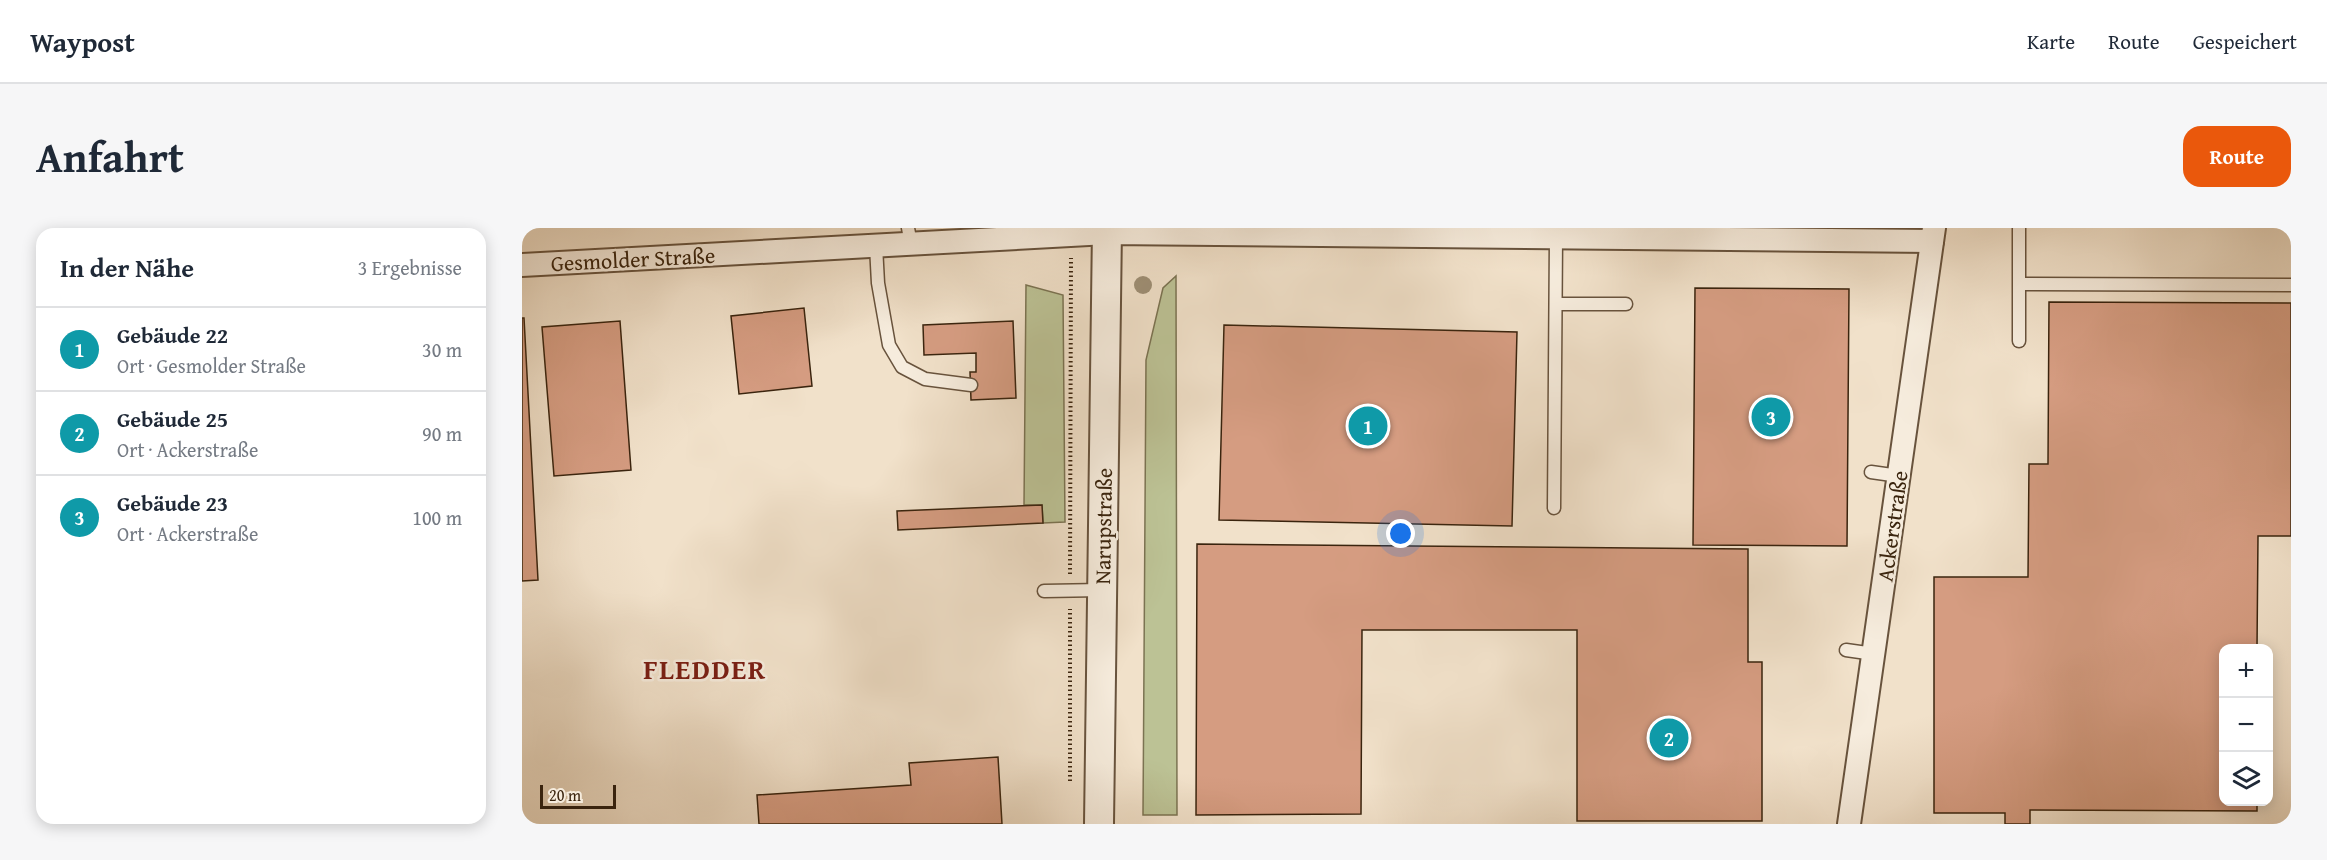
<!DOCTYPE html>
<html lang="de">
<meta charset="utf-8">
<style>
:root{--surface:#fff;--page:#f6f6f7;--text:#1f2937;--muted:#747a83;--line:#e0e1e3;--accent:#ea580c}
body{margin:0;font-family:"Gentium Book Plus",serif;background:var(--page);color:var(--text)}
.controls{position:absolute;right:18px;bottom:18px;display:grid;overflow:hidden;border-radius:12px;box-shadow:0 3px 15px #0003}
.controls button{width:54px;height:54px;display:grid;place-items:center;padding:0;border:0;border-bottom:2px solid var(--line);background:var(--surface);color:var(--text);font:30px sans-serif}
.scale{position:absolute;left:18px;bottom:15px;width:76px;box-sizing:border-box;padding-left:6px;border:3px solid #3a240e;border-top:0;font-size:16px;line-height:21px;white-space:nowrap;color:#3a240e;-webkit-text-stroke:4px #f6ecdd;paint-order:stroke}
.you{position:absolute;left:879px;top:306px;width:21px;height:21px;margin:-15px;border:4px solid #fff;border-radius:50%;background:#1a73e8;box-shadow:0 0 0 9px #1a73e833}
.badge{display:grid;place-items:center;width:39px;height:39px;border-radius:50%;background:var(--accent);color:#fff;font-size:20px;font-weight:700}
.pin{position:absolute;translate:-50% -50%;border:3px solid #fff;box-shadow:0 2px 6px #0006}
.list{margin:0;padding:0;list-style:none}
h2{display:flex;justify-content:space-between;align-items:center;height:78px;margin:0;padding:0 24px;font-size:26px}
h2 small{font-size:20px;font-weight:400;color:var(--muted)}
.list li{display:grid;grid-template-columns:39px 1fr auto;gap:18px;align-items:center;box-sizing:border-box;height:84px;padding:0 24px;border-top:2px solid var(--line)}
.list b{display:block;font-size:22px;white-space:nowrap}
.list p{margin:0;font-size:20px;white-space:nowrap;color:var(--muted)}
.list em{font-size:20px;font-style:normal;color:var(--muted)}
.icon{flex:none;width:33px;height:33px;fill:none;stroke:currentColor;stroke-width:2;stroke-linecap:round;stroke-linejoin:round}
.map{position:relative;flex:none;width:1769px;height:596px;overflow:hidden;border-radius:18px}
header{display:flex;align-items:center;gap:36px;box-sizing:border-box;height:84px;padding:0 30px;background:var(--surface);border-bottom:2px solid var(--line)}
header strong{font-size:28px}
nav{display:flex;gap:33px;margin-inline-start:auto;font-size:21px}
.intro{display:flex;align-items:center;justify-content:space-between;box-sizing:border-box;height:144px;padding:0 36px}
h1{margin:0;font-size:42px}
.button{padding:15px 27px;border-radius:18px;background:var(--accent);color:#fff;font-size:21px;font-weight:700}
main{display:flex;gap:36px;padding:0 36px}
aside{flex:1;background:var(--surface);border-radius:18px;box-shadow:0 3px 15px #0003}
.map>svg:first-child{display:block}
</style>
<header>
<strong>Waypost</strong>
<nav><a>Karte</a><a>Route</a><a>Gespeichert</a></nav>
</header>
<div class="intro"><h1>Anfahrt</h1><a class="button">Route</a></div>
<main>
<aside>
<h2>In der Nähe<small>3 Ergebnisse</small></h2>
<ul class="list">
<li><span class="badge" style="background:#0f9aa8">1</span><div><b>Gebäude 22</b><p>Ort · Gesmolder Straße</p></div><em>30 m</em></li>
<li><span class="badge" style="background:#0f9aa8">2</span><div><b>Gebäude 25</b><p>Ort · Ackerstraße</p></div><em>90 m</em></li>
<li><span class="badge" style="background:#0f9aa8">3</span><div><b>Gebäude 23</b><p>Ort · Ackerstraße</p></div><em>100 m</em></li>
</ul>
</aside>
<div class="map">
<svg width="1769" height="596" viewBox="0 0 1769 596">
<rect width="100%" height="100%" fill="#f1e1ca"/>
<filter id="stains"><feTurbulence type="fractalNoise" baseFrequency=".00333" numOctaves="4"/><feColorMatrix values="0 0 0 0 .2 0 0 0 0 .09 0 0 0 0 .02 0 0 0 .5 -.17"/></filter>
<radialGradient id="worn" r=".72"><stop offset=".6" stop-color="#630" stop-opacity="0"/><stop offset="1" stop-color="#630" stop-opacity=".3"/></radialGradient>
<!-- green -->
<g fill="#bcc295" stroke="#7b7352" stroke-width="1.5">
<path d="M654,48L655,587H621L624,132L641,60Z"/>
<path d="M504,57L541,67L543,294L521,295L520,277H502Z"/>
</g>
<!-- building -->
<g fill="#d59c81" stroke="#3a240e" stroke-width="1.5">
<path d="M1173,60L1327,61L1325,318L1171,317Z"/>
<path d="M1527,74L1769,75V308H1736L1735,421H1702V574H1735V583L1508,582V596H1483V585H1412V349H1506L1507,236H1526Z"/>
<path d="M282,80L290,158L217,166L209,88Z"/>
<path d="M0,90H2L16,352L0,353Z"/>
<path d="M98,93L109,242L32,248L20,99Z"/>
<path d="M491,93L494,170L449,172L448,144H454V125L402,127L401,97Z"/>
<path d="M702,97L995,104L990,298L697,292Z"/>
<path d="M520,277L521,295L376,302L375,283Z"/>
<path d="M675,316L1226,321V434H1240V593H1055V402H840L839,586L674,587Z"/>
<path d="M476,529L480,596H237L235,567L389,557L387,535Z"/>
</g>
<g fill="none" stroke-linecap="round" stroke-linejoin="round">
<defs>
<g id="service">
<path d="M386,0L389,16"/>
<path d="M1497,0V113"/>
<path d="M354,18L356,55L367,117L380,139L403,151L449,157"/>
<path d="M1498,56L1769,57"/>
<path d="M1034,76H1104"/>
<path d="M1349,244L1377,248"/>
<path d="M1032,280L1034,9"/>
<path d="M522,363L580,362"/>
<path d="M1324,422L1352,426"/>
</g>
<g id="minor">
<path d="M0,37L585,5L1410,13"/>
<path d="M1327,596L1412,0"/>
</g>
<path id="tertiary" d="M577,596L585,0"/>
</defs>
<!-- service casing -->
<use href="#service" stroke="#68533d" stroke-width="15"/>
<!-- minor casing -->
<use href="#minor" stroke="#68533d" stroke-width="26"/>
<!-- tertiary casing -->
<use href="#tertiary" stroke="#68533d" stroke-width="32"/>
<!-- path -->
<g stroke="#3a240e" stroke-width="4" stroke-dasharray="1.5 3" stroke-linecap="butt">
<path d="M548,346L549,30"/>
<path d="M548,553V381"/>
</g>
<!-- service -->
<use href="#service" stroke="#f6ecdd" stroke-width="12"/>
<!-- minor -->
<use href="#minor" stroke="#f6ecdd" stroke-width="22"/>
<!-- tertiary -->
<use href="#tertiary" stroke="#f6ecdd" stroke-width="28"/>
</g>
<!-- trees -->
<circle fill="#9e8f75" cx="621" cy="57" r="9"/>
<g text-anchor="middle" stroke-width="5" stroke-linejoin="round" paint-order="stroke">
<!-- street labels -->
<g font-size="22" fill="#3a240e" stroke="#f6ecdd">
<text transform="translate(111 31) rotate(-3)" y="8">Gesmolder Straße</text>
<text transform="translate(581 298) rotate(-89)" y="8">Narupstraße</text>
<text transform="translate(1370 298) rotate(-82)" y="8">Ackerstraße</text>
</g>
<!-- district labels -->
<g font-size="28" font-weight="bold" letter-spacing="1.5" fill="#7a1f14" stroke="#f6ecdd">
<text x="183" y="451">FLEDDER</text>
</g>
</g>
<rect width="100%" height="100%" filter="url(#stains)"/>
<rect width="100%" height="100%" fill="url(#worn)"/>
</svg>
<div class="controls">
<button>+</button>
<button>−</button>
<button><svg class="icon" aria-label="layers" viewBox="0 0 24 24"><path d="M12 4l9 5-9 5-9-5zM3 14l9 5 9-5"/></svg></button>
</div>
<div class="scale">20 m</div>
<div class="you"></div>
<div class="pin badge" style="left:846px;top:198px;background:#0f9aa8">1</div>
<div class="pin badge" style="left:1147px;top:510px;background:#0f9aa8">2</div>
<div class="pin badge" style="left:1249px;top:189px;background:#0f9aa8">3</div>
</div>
</main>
